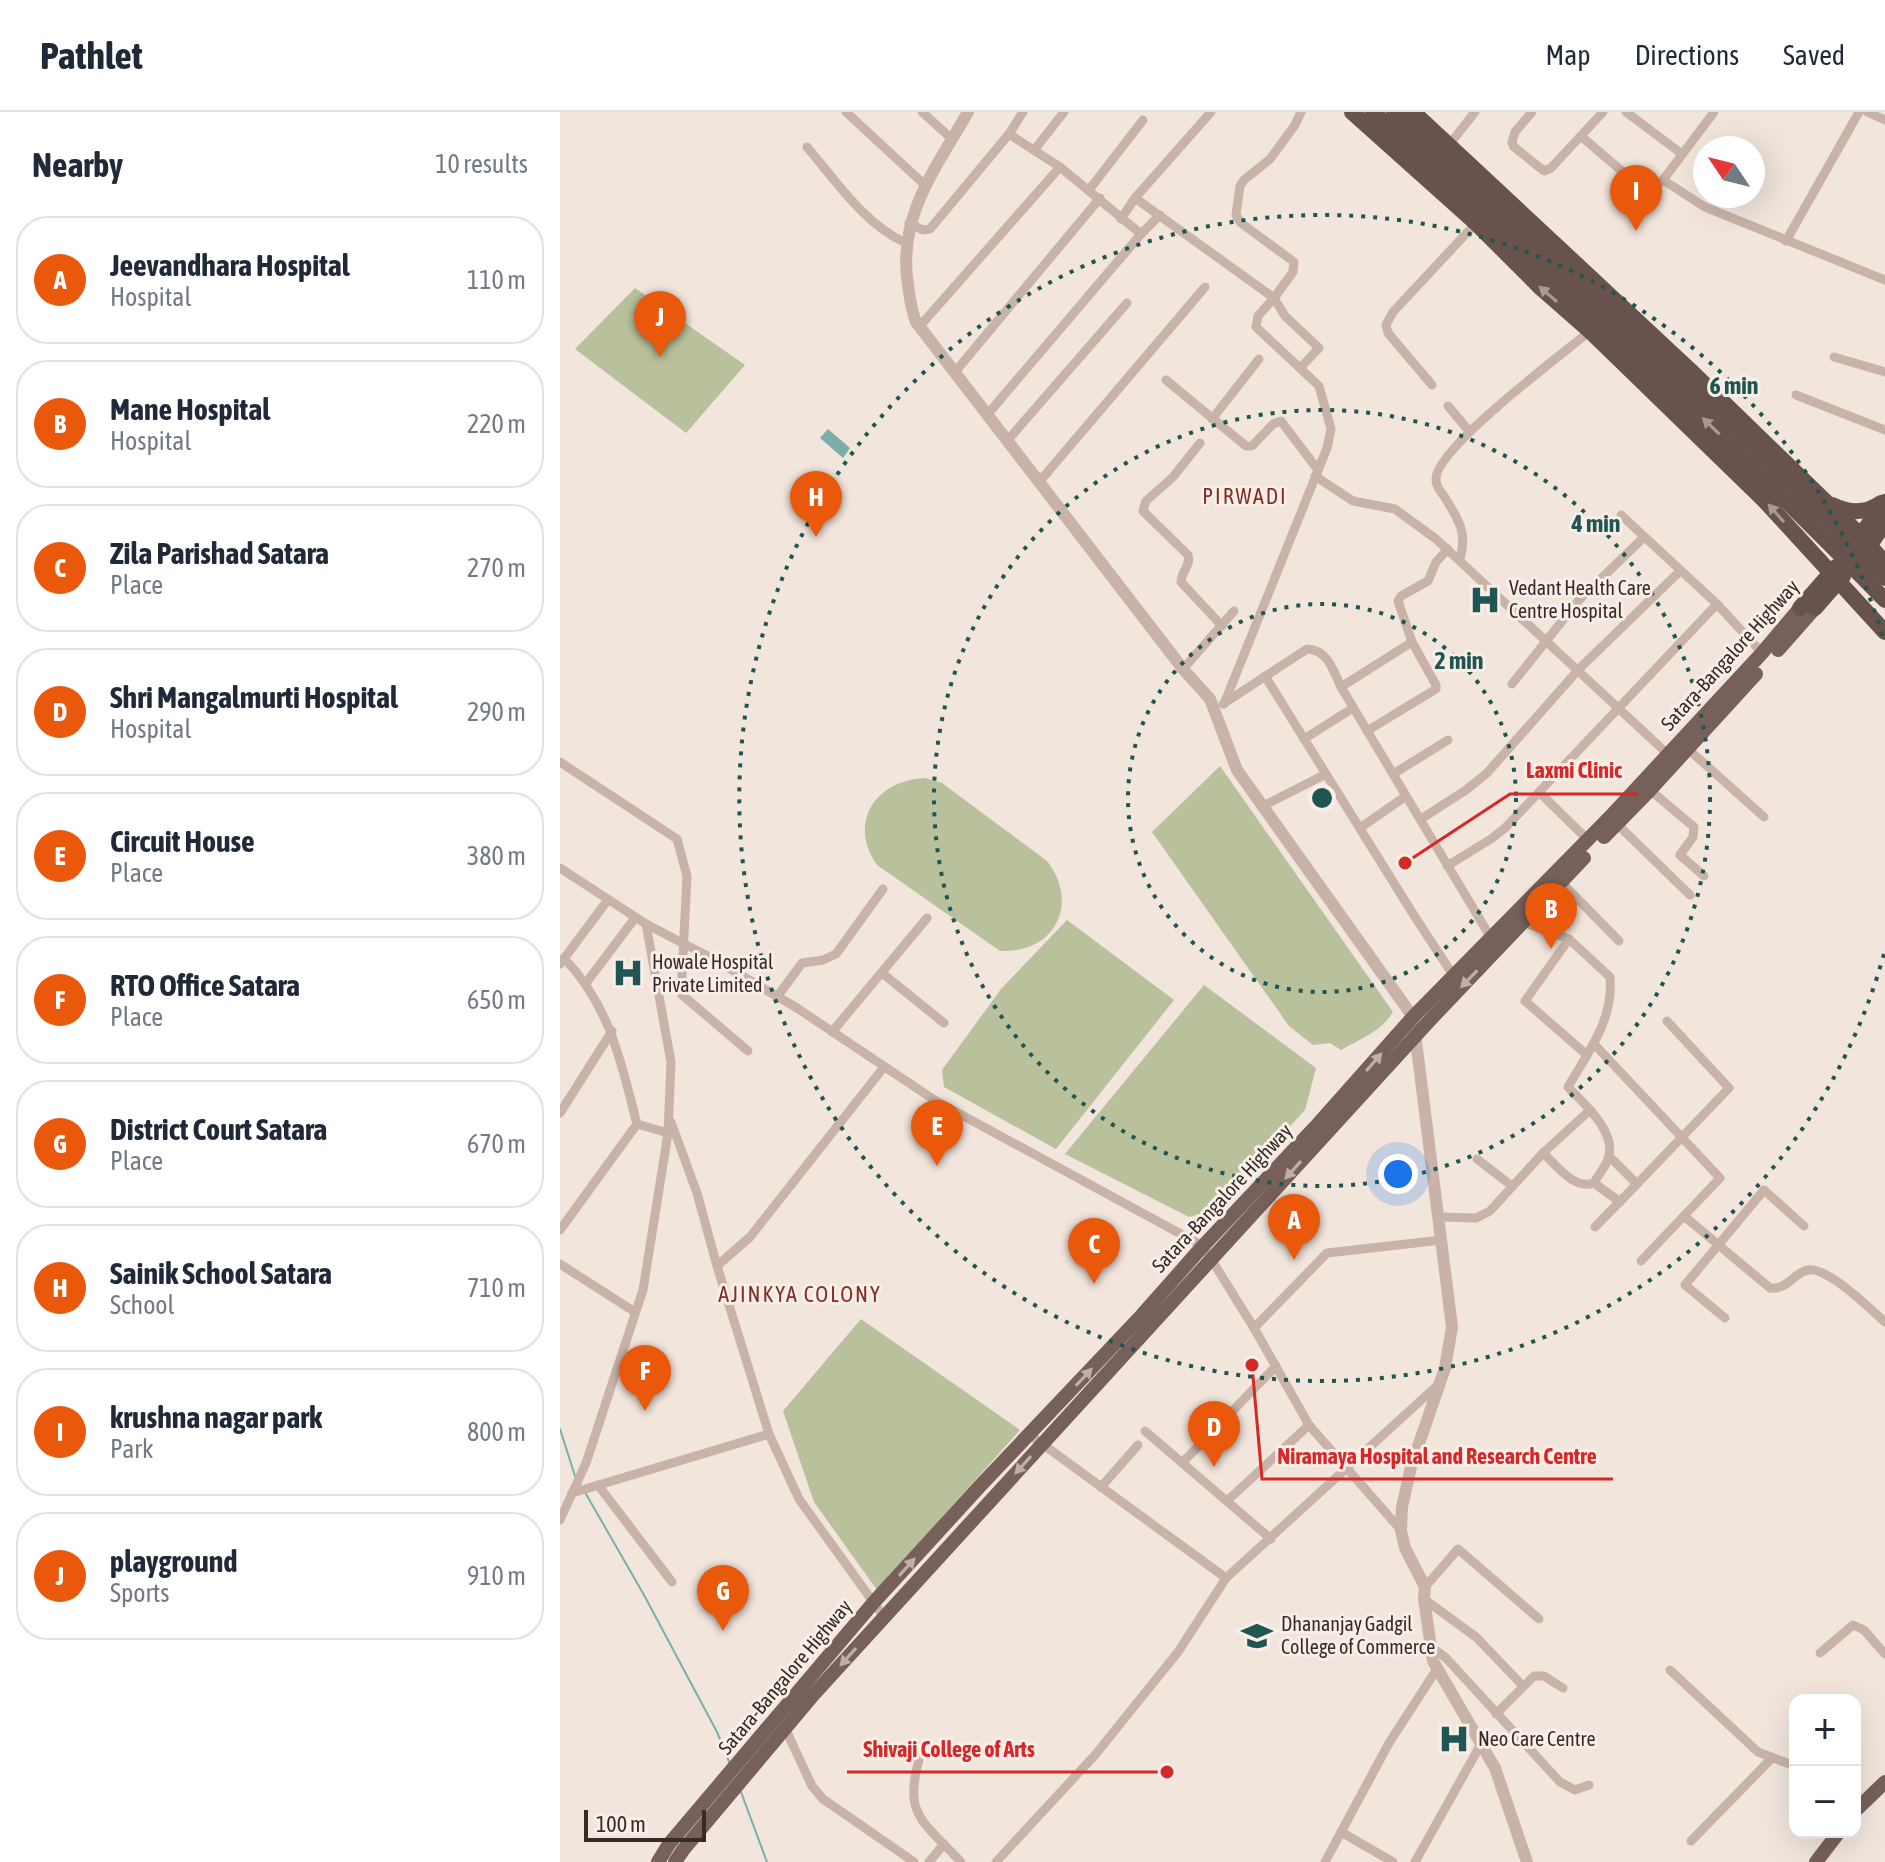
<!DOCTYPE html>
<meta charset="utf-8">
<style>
:root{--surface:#fff;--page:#f6f6f7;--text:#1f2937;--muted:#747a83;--line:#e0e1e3;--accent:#ea580c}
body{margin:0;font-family:"Asap Condensed",sans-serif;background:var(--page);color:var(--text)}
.controls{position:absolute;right:24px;bottom:24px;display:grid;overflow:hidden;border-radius:16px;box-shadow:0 8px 32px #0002}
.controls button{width:72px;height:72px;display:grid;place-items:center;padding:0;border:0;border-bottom:2px solid var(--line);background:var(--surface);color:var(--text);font:40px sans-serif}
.compass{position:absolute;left:1133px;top:24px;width:72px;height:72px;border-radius:50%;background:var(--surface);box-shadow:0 8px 32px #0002;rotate:305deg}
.scale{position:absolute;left:24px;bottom:20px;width:122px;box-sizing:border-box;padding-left:8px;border:4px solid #362b28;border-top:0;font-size:22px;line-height:28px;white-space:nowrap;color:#362b28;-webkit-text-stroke:6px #f9efe8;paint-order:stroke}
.you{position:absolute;left:838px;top:1062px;width:28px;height:28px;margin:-20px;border:6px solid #fff;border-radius:50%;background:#1a73e8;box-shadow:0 0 0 12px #1a73e833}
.badge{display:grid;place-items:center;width:52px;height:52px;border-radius:50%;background:var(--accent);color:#fff;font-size:26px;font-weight:700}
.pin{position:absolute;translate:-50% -66px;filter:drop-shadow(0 2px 4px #0008)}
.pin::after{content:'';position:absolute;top:42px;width:28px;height:24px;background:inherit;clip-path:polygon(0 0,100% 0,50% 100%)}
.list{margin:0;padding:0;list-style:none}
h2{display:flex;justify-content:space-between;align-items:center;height:104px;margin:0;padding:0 32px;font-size:34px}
h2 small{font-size:26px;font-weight:400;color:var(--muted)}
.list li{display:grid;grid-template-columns:52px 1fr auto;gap:24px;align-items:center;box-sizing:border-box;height:128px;margin:0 16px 16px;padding:0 16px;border:2px solid var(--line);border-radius:32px}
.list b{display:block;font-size:30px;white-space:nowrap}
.list p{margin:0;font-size:26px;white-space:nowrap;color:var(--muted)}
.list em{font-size:26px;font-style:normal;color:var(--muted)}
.map{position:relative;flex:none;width:1325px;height:1750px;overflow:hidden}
header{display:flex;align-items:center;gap:48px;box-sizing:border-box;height:112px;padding:0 40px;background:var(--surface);border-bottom:2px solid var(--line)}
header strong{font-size:38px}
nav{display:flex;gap:44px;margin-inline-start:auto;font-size:28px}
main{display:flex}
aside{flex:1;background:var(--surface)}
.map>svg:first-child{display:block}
</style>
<header>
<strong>Pathlet</strong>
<nav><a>Map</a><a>Directions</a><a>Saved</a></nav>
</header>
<main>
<aside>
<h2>Nearby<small>10 results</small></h2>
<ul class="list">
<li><span class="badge">A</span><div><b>Jeevandhara Hospital</b><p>Hospital</p></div><em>110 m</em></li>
<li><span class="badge">B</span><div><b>Mane Hospital</b><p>Hospital</p></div><em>220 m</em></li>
<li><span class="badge">C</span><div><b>Zila Parishad Satara</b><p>Place</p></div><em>270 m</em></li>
<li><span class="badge">D</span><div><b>Shri Mangalmurti Hospital</b><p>Hospital</p></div><em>290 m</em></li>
<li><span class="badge">E</span><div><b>Circuit House</b><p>Place</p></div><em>380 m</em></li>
<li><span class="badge">F</span><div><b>RTO Office Satara</b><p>Place</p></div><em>650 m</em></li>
<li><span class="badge">G</span><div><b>District Court Satara</b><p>Place</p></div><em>670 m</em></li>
<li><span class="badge">H</span><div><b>Sainik School Satara</b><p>School</p></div><em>710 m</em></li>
<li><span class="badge">I</span><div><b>krushna nagar park</b><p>Park</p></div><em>800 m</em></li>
<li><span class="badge">J</span><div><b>playground</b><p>Sports</p></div><em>910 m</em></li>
</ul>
</aside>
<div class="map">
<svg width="1325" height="1750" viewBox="0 0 1325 1750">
<rect width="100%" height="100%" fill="#f1e5dc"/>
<!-- green -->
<g fill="#b8c09c">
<path d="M75,176L185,253L126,321L15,237Z"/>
<path d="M660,654L833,900C822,919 800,927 781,938L770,931L753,933L729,914L592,720Z"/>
<path d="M365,666L382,671L487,749C520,792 495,841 440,839L317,753C287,710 316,668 365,666Z"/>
<path d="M507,808L614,888L496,1037L384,975L382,958L441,877Z"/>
<path d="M644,873L756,956L745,998L653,1098L629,1105L505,1042Z"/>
<path d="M301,1207L460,1318L317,1478L254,1390L223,1299Z"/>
</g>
<!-- water -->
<path fill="#7caea9" d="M268,317L290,336L283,346L260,326Z"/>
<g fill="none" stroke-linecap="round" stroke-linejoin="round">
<!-- stream -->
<g stroke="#7caea9" stroke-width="2">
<path d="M0,1317L16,1367"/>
<path d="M26,1382L84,1483L157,1620L170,1652"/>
<path d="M181,1680L207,1750"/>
</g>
<!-- minor -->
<g stroke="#c9b3a8" stroke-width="9">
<path d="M286,0L366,74"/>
<path d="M362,0L392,27"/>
<path d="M741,0L735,13L710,47L684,68L680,74L676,103L681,111L734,150L733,160L714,186L725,204L759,236L741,255"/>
<path d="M972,0L955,20L952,30L954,35L984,59L991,56L1043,0"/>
<path d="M1066,0L1122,42"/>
<path d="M1307,0L1325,8"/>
<path d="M449,22L463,0"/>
<path d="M1022,25L1078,73L1090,78L1103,68L1154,0"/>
<path d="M889,33L915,0"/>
<path d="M247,35C276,69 305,113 346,131"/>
<path d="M475,37L504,0"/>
<path d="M1103,68L1145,95L1325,168"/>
<path d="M529,78L583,8"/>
<path d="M575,86L714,186L698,204L696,215L759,274L771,317L767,336L664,592"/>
<path d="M561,107L575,86L651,0"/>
<path d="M349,111L363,118L370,117L449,22L500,55L581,122L600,103"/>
<path d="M1226,129L1299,0"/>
<path d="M359,215L500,55"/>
<path d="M1274,245L1325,260"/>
<path d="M395,260L540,86"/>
<path d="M606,268L686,334H692L713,312L721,309L758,358"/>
<path d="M872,273L828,221L826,213L833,200L916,111"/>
<path d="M1236,283L1325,318"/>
<path d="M888,294L909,319"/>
<path d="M427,303L581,122"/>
<path d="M652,307L699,247"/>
<path d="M447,329L567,191"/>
<path d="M640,331L613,365L586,389L583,399L628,443C631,454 621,460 621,470L662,514"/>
<path d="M755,364L793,389L835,397L876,427L1112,646"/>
<path d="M480,369L645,175"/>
<path d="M1061,403L1157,492L1202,541"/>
<path d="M900,447C908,420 898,407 884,384C880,379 876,374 876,368C873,338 1004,241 1030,219"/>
<path d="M623,557L674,499"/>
<path d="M705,564L855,805L893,863"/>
<path d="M952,572L1018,489L1083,426"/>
<path d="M781,575L852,530"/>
<path d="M663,592L747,537C768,538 773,558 781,575L931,826"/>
<path d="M807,619L876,577V573L852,530L838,489L841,484L868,469L876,450L888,437"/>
<path d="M744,627L793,596"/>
<path d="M1128,637L1204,705"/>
<path d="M0,650L117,727L127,764L121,882L188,939"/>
<path d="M833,662L888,628"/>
<path d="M1090,678L1134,715L1133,725L1120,743L1144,764"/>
<path d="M979,680L1028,728"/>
<path d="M703,694L766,662"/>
<path d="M861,707L906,678L927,661L1019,557L1119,460"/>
<path d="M1057,712L1130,783"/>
<path d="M800,716L846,684"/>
<path d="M887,754L931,727L945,716L1157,492"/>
<path d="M0,756L86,812L111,950L108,1021L83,1178L26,1351L0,1408"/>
<path d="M1001,770L1059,829"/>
<path d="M963,810L1009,827L1050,865C1054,908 1028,940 1008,975C1024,992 1055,1018 1049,1044C1047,1053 1038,1063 1034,1071"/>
<path d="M86,812L157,849L237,896L376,989L643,1134L694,1216L749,1313L841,1418"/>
<path d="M1009,827L965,889L1027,943"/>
<path d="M4,846C50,894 61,950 77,1012L108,1021"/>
<path d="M0,852L47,789"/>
<path d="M322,861L384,911"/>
<path d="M26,871L75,806"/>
<path d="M217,885L242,851L263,848L276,842L323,777"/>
<path d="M272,920L367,806"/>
<path d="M1035,933L1160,1066L1081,1149"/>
<path d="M0,1001L52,919"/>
<path d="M111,1010L137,1081L157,1154L209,1322L239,1387L324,1505"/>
<path d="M983,1041C997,1054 1014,1078 1034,1071L1060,1090"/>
<path d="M1049,1044L1077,1072L1169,976L1107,909"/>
<path d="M917,1047L952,1074"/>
<path d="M1124,1104L1210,1176C1228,1178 1233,1161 1248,1158C1267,1154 1310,1197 1325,1210"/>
<path d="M879,1105L916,1106L930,1099L983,1041L1030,998"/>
<path d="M1035,1115L1077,1072"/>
<path d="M0,1118L77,1012"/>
<path d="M0,1152L75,1200"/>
<path d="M157,1154L190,1125L324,955"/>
<path d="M1165,1206L1125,1173L1204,1078L1244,1114"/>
<path d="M694,1216L767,1141L882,1128"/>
<path d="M585,1319L711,1427"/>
<path d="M470,1323L666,1466"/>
<path d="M622,1351L716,1254"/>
<path d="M38,1373L112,1470"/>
<path d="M541,1375L578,1333"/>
<path d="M12,1381L209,1322"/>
<path d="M667,1389L749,1313"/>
<path d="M865,1475L898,1437L979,1507"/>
<path d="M864,1487L916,1525L963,1574"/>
<path d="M871,1535L886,1546L1000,1670L1015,1678L1029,1673"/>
<path d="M1260,1541L1293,1513L1304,1518L1325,1542"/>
<path d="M1110,1558L1198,1640L1235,1654"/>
<path d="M936,1602L974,1564H984L1003,1576"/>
<path d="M225,1616L252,1674L263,1687L354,1750"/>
<path d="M363,1633C343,1701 355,1702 401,1750"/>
<path d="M781,1720L833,1750"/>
<path d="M1131,1729L1211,1647"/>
<path d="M369,1750L384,1732"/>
<path d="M436,1750L535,1643L618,1540L666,1466L880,1271"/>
<path d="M765,1750L829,1631L877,1557"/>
<path d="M855,1750L921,1632"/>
</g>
<!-- tertiary -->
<path stroke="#c9b3a8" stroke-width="12" d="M408,0C376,56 337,105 348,173C350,186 351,198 356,210L623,557L650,587L677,658L853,905L892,1215L885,1256L851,1355L842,1395L841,1418L845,1436L865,1475L864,1487L873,1549L935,1656L967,1750"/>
<!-- primary -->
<g stroke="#78605a" stroke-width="14">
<path d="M1218,538L1255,496"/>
<path d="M1044,725L1090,678L1196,562"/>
<path d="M1295,1699L1325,1670"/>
<path d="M98,1750L109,1732L314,1490L420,1374L582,1203L643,1134L759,1011L853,905L1050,705L1202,541L1240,496"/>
<path d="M115,1750L123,1738L254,1582L870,908L1024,746"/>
<path d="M1256,1750L1279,1720"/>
</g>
<!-- trunk -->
<g stroke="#68524c" stroke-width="16">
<path d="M792,0L916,111L981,176L1030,219L1204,388L1325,520"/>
<path d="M853,0L1132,260L1301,424L1325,451"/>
<path d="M1272,393C1288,401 1306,402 1321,391"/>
<path d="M1295,431L1325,390"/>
<path d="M1304,441L1325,411"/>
<path d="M1240,496L1276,455"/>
<path d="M1255,496L1283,464"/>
</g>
<!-- trunk-bridge -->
<g stroke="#68524c" stroke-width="16">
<path d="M813,0C987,160 1160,319 1325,488"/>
<path d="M834,0C1001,153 1167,304 1325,466"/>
</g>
</g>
<!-- one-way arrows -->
<defs><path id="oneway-solid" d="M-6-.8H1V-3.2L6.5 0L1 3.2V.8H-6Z" transform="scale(2)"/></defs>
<g fill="#a99992">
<use href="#oneway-solid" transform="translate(988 182) rotate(-139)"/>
<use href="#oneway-solid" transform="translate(1151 314) rotate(-136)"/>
<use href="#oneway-solid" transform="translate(1216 401) rotate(-131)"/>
</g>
<g fill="#bfafa8">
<use href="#oneway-solid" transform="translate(909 867) rotate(134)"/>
<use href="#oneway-solid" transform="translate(814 950) rotate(-49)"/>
<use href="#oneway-solid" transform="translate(733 1058) rotate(132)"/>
<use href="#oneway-solid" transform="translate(524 1265) rotate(-47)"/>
<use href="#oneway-solid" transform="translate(463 1353) rotate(132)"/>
<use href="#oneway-solid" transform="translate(347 1455) rotate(-48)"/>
<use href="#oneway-solid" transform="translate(288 1545) rotate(132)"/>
</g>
<!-- distance rings -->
<g fill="none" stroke="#1f5653" stroke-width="4" stroke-dasharray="4 8">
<circle cx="762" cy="686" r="194"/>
<circle cx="762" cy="686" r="388"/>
<path d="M1324 842A583 583 0 1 1 1324 530"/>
</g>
<!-- icons -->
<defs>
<symbol id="hospital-bare" viewBox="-9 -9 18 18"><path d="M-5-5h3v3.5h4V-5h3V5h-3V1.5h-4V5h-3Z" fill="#1f5653" stroke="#f9efe8" stroke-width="2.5" paint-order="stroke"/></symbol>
<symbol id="university-bare" viewBox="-9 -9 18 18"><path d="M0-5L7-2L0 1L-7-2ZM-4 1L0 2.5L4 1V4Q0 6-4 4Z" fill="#1f5653" stroke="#f9efe8" stroke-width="2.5" paint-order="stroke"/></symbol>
</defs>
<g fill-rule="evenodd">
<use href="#hospital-bare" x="903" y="466" width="44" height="44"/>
<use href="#hospital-bare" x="46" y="839" width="44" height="44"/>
<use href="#university-bare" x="675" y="1502" width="44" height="44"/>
<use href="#hospital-bare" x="872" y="1605" width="44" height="44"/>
</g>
<g text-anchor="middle" stroke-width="6" stroke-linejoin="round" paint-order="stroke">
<!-- poi labels -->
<g font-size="20" fill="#362b28" stroke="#f9efe8" text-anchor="start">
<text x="949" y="483">Vedant Health Care<tspan x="949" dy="23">Centre Hospital</tspan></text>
<text x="92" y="857">Howale Hospital<tspan x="92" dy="23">Private Limited</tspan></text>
<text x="721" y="1519">Dhananjay Gadgil<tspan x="721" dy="23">College of Commerce</tspan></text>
<text x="918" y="1634">Neo Care Centre</text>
</g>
<!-- street labels -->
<g font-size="20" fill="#362b28" stroke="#f9efe8">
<text transform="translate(1170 543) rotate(-48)" y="7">Satara-Bangalore Highway</text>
<text transform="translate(662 1086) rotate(-47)" y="7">Satara-Bangalore Highway</text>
<text transform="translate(225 1565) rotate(-50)" y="7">Satara-Bangalore Highway</text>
</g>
<!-- neighbourhood labels -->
<g font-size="22" letter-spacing="2" fill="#832e23" stroke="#f9efe8">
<text x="685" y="392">PIRWADI</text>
<text x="240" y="1190">AJINKYA COLONY</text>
</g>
</g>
<circle cx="762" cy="686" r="12" fill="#1f5653" stroke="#f9efe8" stroke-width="4"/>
<g font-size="24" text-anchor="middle" font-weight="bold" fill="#1f5653" stroke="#f9efe8" stroke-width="6" stroke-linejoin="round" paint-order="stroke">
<text x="1174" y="282">6 min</text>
<text x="1036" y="420">4 min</text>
<text x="899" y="557">2 min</text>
</g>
<!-- callouts -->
<path fill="none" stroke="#d62828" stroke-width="3" d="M845 751L950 682H1078M692 1253L702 1367H1053M607 1660L491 1660H287"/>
<g fill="#d62828" stroke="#f9efe8" stroke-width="3">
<circle cx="845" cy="751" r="8"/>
<circle cx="692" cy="1253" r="8"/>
<circle cx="607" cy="1660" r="8"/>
</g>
<g font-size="22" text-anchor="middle" font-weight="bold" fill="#d62828" stroke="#f9efe8" stroke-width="6" stroke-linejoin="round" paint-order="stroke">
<text x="1014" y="666">Laxmi Clinic</text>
<text x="877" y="1352">Niramaya Hospital and Research Centre</text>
<text x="389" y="1645">Shivaji College of Arts</text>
</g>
</svg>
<div class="controls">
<button>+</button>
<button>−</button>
</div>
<svg class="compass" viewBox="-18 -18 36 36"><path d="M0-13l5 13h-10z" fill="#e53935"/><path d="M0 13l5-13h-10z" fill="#747a83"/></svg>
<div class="scale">100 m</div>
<div class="you"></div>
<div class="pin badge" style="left:734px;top:1148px">A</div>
<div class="pin badge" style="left:991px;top:837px">B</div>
<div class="pin badge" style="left:534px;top:1172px">C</div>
<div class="pin badge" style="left:654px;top:1355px">D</div>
<div class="pin badge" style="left:377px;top:1054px">E</div>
<div class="pin badge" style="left:85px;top:1299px">F</div>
<div class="pin badge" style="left:163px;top:1519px">G</div>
<div class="pin badge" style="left:256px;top:425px">H</div>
<div class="pin badge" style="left:1076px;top:119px">I</div>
<div class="pin badge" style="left:100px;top:245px">J</div>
</div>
</main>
